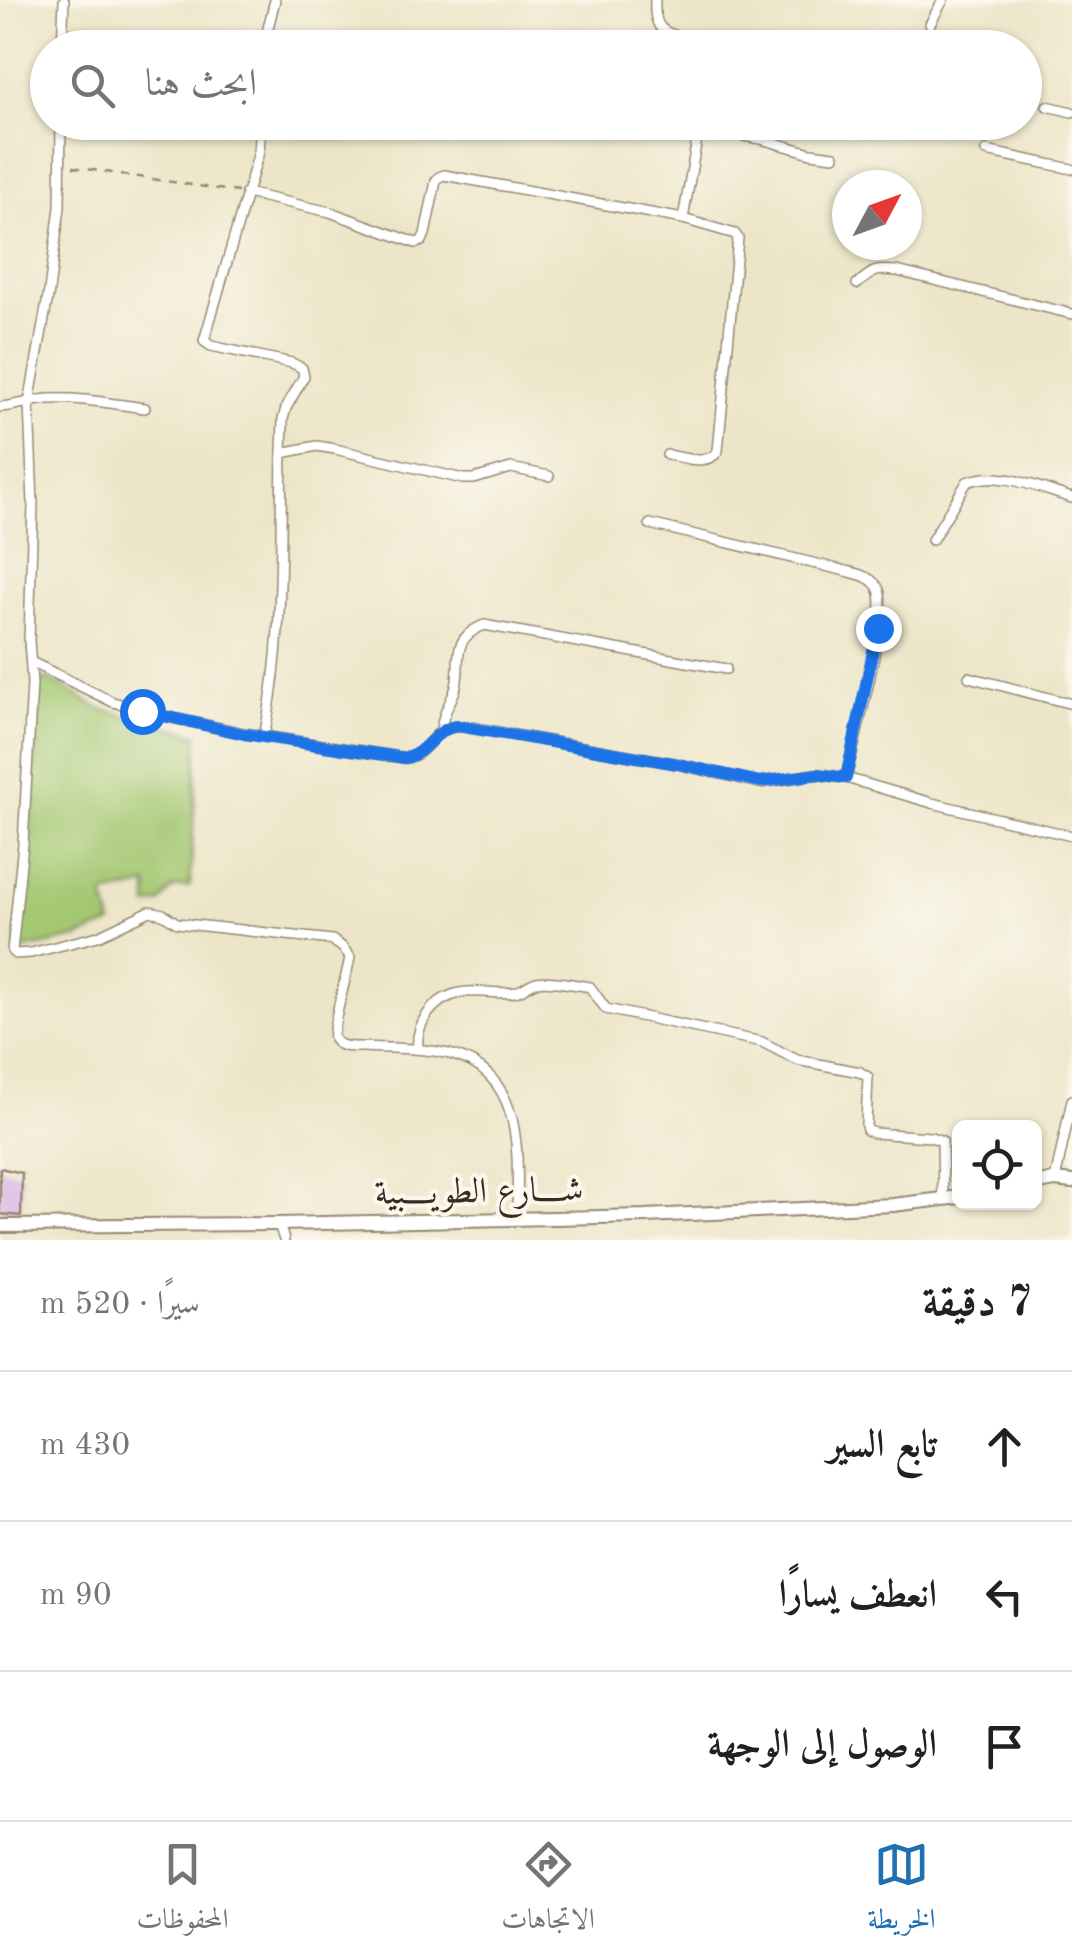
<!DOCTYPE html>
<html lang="ar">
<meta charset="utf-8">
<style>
:root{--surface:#fff;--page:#f2f2f2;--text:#202124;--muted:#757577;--line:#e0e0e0;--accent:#1f6fb2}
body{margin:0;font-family:"Old Standard TT",Amiri,serif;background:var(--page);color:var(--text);direction:rtl}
.controls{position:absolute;right:30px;bottom:30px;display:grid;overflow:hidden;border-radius:15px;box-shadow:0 2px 8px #0004}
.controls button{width:90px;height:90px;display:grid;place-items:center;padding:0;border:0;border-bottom:2px solid var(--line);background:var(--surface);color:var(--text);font:50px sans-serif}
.compass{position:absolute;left:832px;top:170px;width:90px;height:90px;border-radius:50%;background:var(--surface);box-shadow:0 2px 8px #0004;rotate:49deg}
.stop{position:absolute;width:30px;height:30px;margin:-22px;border:8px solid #1a73e8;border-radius:50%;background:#fff}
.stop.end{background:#1a73e8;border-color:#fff;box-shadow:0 2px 10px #0008}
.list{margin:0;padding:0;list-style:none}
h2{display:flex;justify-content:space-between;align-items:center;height:130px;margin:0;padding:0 40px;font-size:42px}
h2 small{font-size:32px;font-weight:400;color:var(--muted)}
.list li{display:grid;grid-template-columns:65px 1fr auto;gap:30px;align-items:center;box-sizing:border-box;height:150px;padding:0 40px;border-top:2px solid var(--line)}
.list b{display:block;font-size:38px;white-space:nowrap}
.list em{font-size:32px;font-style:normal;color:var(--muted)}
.icon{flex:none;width:55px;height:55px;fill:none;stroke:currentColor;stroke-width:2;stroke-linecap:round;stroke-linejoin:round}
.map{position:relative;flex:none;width:1072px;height:1240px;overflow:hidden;direction:ltr}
.search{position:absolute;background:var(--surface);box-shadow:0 2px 8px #0004;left:30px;right:30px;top:30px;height:110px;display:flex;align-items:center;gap:25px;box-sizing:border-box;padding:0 35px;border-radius:55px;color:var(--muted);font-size:38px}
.sheet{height:580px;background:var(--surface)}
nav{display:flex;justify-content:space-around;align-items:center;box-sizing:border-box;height:140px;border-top:2px solid var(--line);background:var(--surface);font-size:28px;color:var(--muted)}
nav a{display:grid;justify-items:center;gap:5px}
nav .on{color:var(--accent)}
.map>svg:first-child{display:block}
</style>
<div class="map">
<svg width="1072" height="1240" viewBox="0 0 1072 1240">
<rect width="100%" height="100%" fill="#fbf7ec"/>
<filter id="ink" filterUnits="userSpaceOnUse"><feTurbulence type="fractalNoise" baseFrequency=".01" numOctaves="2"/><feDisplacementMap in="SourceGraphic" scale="20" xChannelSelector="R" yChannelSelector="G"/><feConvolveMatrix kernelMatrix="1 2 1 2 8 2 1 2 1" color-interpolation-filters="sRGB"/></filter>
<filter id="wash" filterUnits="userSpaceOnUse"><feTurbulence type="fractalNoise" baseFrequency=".0048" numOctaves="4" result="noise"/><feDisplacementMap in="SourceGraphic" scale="40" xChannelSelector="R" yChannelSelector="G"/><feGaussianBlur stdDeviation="2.25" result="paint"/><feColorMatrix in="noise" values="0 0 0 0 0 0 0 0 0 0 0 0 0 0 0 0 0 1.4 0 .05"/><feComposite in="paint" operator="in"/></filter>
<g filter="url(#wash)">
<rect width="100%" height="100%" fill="#ece5c7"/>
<!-- green -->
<path fill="#a4c872" stroke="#707948" stroke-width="2.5" d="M47,679L64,687L98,708L198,735L190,886L173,888L160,903L148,906V885L104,895L112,924L76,938L16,951L32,812L39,683Z"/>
<g id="blocks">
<!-- building -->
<path fill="#d5b4e2" d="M0,1168L22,1173L21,1216L0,1214Z"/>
</g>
</g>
<g filter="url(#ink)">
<use href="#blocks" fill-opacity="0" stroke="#948872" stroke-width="2.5"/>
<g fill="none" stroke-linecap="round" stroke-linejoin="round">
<defs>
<g id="street">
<path d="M655,0C652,44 679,29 705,48"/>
<path d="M930,24L943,0"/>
<path d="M62,48L64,0"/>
<path d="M263,48L275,0"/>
<path d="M1047,106L1072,112"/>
<path d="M61,122L60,207L49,291L29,403L33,504L29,640L32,684L23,844L12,951L15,954L31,953L98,936L150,911L163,914L177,923L332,940L342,947L350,957C348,972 330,1033 334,1039C339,1048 353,1047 362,1047C392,1049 423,1047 453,1055C527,1076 517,1159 517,1218"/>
<path d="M261,122L259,152L204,341L211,346L292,363L302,368L304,376L286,408L283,419L282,453"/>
<path d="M699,129L761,139L811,153L834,156"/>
<path d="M986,151L1072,169"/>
<path d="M246,193L330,212L416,243L422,241L425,234L436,181L439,177L444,175L683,219L735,234L738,238L718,451C707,467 684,457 667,455"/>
<path d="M683,219L700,122"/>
<path d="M857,284C874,270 875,269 897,271L1072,314"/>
<path d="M0,407C17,406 32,400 48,399C80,397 113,404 145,408"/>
<path d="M650,524L846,571C858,574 874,577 879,590C889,615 853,746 846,778"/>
<path d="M932,540L967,482C999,469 1041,489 1072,498"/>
<path d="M31,662L113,702L163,716L244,733L405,758C437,752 426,722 470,727L678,764L760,783L817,774L846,778L932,803L1072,836"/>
<path d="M969,677L1072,704"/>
<path d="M441,731C442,716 448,707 454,693C465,667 445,641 484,625L726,669"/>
<path d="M264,736C284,644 280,547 282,453L317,446L335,449L463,479H474L511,468L549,476"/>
<path d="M418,1049C415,1023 434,998 460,993C479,989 497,995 515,992C524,990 528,984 536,982C548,979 577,985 590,987L606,1009L762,1042L797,1060L860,1072L868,1077L866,1125L867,1130L874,1133L931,1137L942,1141L943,1199"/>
<path d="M1055,1180L1072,1100"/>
<path d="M279,1224L284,1240"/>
</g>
<g id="secondary">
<path d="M1034,1184L1055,1180L1072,1182"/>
<path d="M0,1226L279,1224L645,1216L893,1205L960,1197"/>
</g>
</defs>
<!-- street casing -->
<use href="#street" stroke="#948872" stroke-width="12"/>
<!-- secondary casing -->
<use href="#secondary" stroke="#948872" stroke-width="16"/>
<!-- path -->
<path stroke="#948872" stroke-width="2.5" stroke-dasharray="8 8" stroke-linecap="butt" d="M73,167L238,192"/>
<!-- street -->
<use href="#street" stroke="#fff" stroke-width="9"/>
<!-- secondary -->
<use href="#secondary" stroke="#fff" stroke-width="12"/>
</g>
</g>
<g fill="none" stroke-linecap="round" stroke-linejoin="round" filter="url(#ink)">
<!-- route -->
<path stroke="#1a73e8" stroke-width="12" d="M142,711L244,734L405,758C427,754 434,728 458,726L678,764L760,782L817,774L846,778L878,628"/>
</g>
<g text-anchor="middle" stroke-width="8" stroke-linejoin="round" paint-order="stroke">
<!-- street labels -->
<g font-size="35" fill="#3b2a1e" stroke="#fbf7ec">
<text transform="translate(479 1190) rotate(-1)" y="12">شــــارع الطويــــبية</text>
</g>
</g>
</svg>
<div class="controls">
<button><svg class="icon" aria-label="locate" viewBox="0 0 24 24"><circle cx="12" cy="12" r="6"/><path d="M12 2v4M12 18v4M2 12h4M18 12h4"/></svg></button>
</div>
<svg class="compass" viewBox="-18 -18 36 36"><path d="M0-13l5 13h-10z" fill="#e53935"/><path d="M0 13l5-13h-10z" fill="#757577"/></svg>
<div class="stop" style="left:142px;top:711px"></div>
<div class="stop end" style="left:878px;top:628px"></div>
<div class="search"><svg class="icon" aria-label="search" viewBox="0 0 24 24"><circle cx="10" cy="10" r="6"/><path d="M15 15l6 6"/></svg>ابحث هنا</div>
</div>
<section class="sheet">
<h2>7 دقيقة<small>سيرًا · 520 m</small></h2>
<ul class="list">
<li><svg class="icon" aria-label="ahead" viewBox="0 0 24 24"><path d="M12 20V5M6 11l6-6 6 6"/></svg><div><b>تابع السير</b></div><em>430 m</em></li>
<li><svg class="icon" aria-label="left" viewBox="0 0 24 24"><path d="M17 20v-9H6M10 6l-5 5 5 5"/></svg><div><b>انعطف يسارًا</b></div><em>90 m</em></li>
<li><svg class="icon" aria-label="arrive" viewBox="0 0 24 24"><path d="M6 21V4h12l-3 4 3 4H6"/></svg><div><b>الوصول إلى الوجهة</b></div></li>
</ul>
</section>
<nav>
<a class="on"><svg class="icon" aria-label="map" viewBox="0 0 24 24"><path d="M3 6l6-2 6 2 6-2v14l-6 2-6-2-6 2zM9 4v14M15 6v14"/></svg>الخريطة</a>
<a><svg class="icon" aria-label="directions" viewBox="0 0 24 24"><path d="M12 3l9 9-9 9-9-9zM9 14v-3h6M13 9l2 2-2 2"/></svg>الاتجاهات</a>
<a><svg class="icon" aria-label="saved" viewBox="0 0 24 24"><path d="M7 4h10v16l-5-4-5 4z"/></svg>المحفوظات</a>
</nav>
